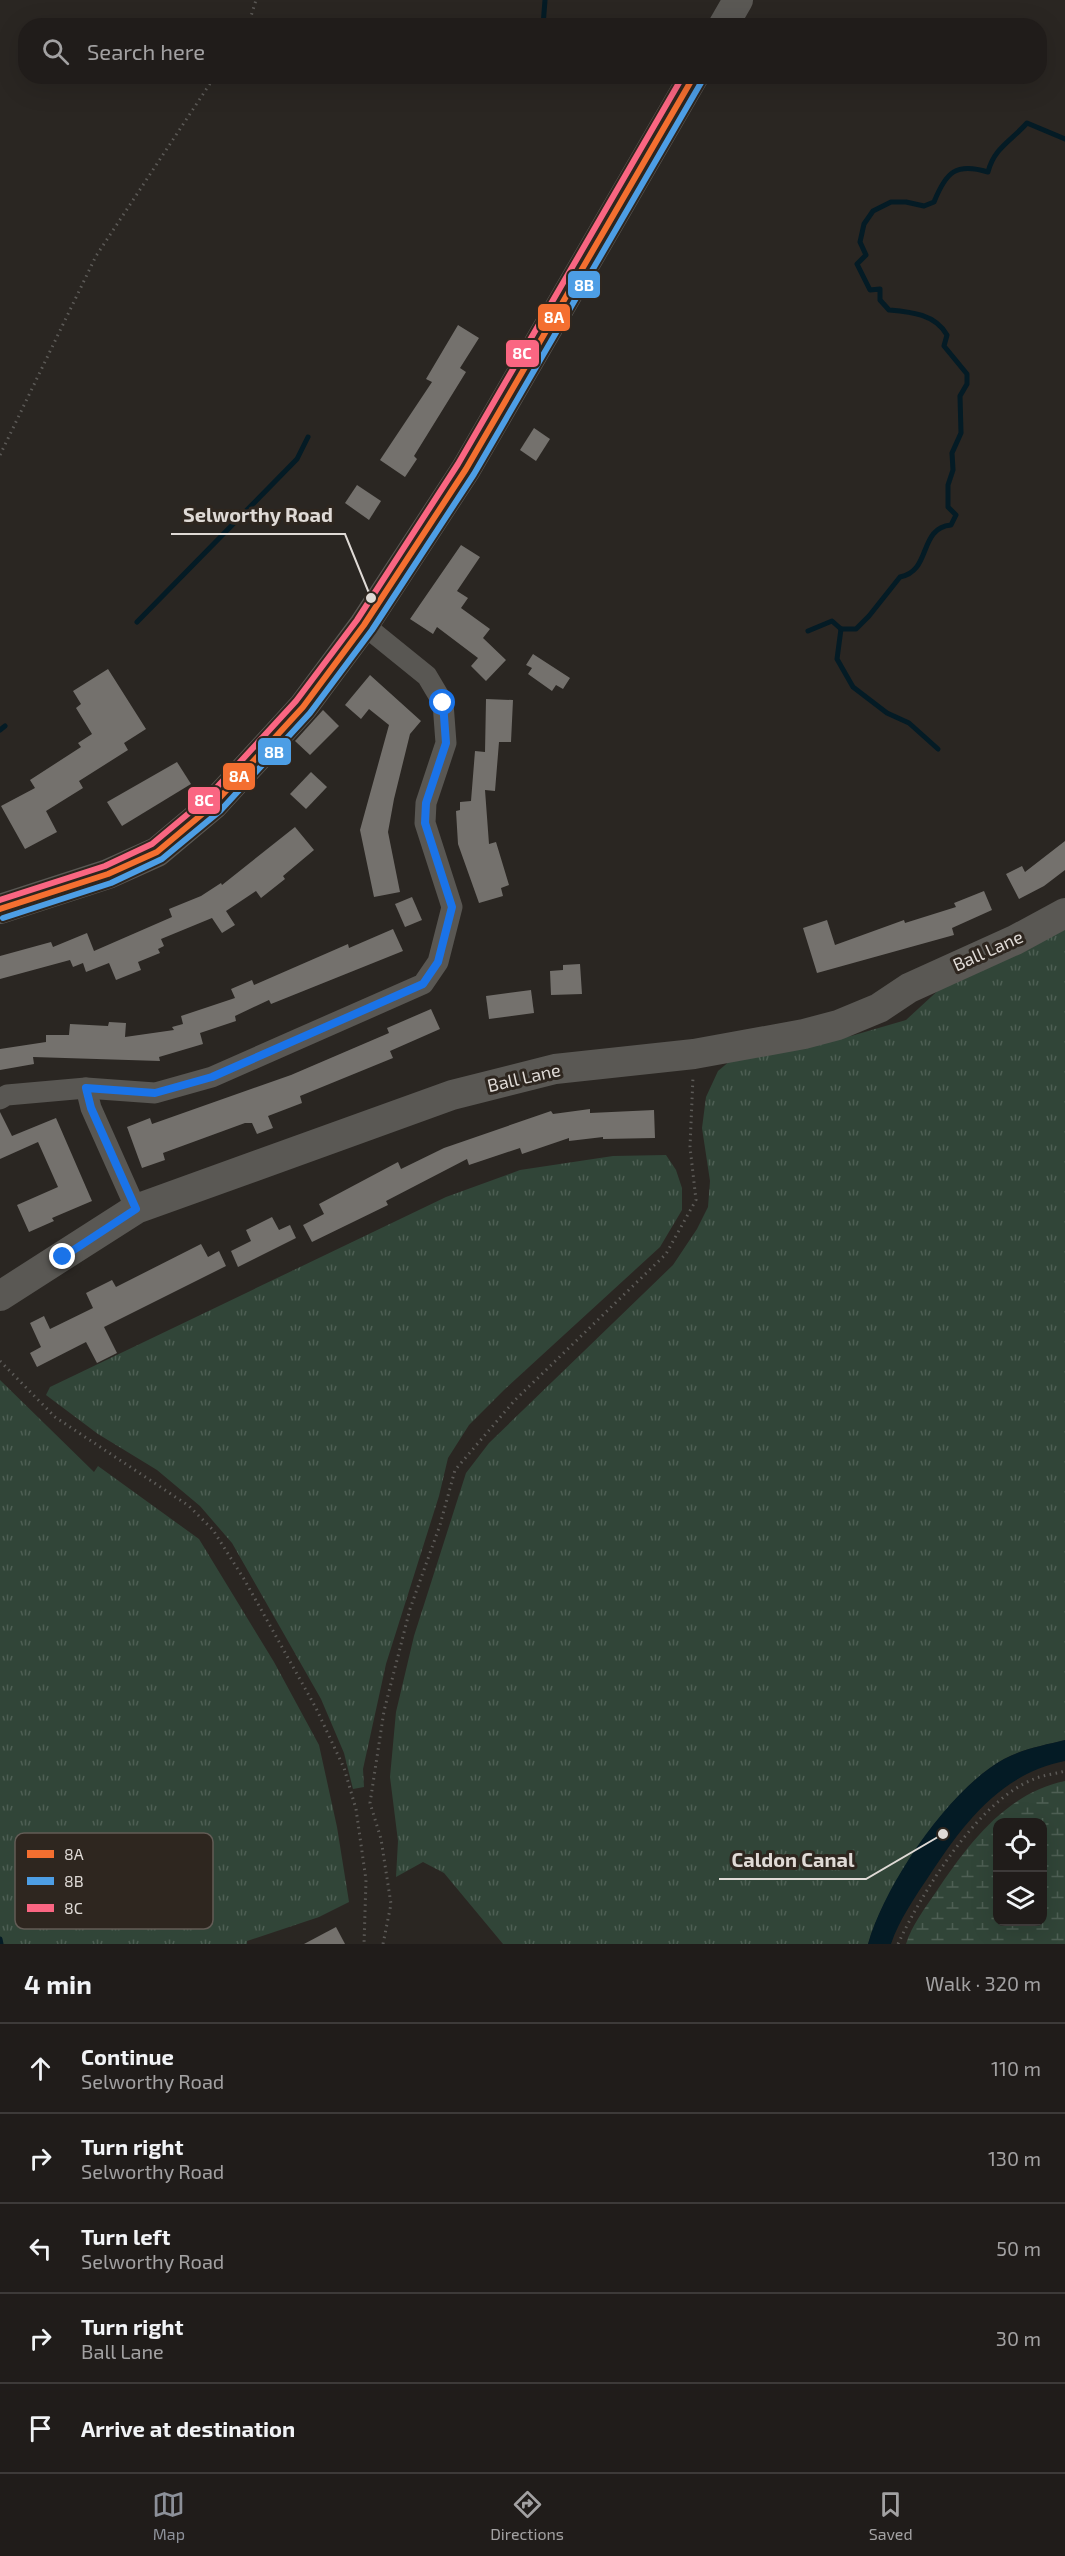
<!DOCTYPE html>
<meta charset="utf-8">
<style>
:root{--surface:#201c1a;--page:#282523;--text:#f1f3f6;--muted:#a2a1a2;--line:#3d3a39;--accent:#8c9099}
body{margin:0;font-family:"Exo 2",sans-serif;background:var(--page);color:var(--text)}
.controls{position:absolute;right:18px;bottom:18px;display:grid;overflow:hidden;border-radius:12px;box-shadow:0 6px 24px #0002}
.controls button{width:54px;height:54px;display:grid;place-items:center;padding:0;border:0;border-bottom:2px solid var(--line);background:var(--surface);color:var(--text);font:30px sans-serif}
.stop{position:absolute;width:18px;height:18px;margin:-14px;border:4px solid #1a73e8;border-radius:50%;background:#fff}
.stop.end{background:#1a73e8;border-color:#fff;box-shadow:0 2px 6px #0008}
.list{margin:0;padding:0;list-style:none}
h2{display:flex;justify-content:space-between;align-items:center;height:78px;margin:0;padding:0 24px;font-size:26px}
h2 small{font-size:20px;font-weight:400;color:var(--muted)}
.list li{display:grid;grid-template-columns:39px 1fr auto;gap:18px;align-items:center;box-sizing:border-box;height:90px;padding:0 24px;border-top:2px solid var(--line)}
.list b{display:block;font-size:22px;white-space:nowrap}
.list p{margin:0;font-size:20px;white-space:nowrap;color:var(--muted)}
.list em{font-size:20px;font-style:normal;color:var(--muted)}
.icon{flex:none;width:33px;height:33px;fill:none;stroke:currentColor;stroke-width:2;stroke-linecap:round;stroke-linejoin:round}
.map{position:relative;flex:none;width:1065px;height:1944px;overflow:hidden}
.search{position:absolute;background:var(--surface);box-shadow:0 6px 24px #0002;left:18px;right:18px;top:18px;height:66px;display:flex;align-items:center;gap:15px;box-sizing:border-box;padding:0 21px;border-radius:24px;color:var(--muted);font-size:22px}
.sheet{height:528px;background:var(--surface)}
nav{display:flex;justify-content:space-around;align-items:center;box-sizing:border-box;height:84px;border-top:2px solid var(--line);background:var(--surface);font-size:16px;color:var(--muted)}
nav a{display:grid;justify-items:center;gap:3px}
nav .on{color:var(--accent)}
.map>svg:first-child{display:block}
</style>
<div class="map">
<svg width="1065" height="1944" viewBox="0 0 1065 1944">
<defs>
<pattern id="grass-tufts" width="24" height="20" patternUnits="userSpaceOnUse" patternTransform="scale(1.5)"><rect width="24" height="20" fill="#314538"/><path d="M3 7l-1-3M5 7V3M7 7l1-3M15 17l-1-3M17 17v-4M19 17l1-3" fill="none" stroke="#4e5f54"/></pattern>
<pattern id="wetland-marsh" width="20" height="14" patternUnits="userSpaceOnUse" patternTransform="scale(1.5)"><rect width="20" height="14" fill="#314538"/><path d="M1 5h8M5 5V1M11 12h8M15 12V8" fill="none" stroke="#4e5f54"/></pattern>
</defs>
<rect width="100%" height="100%" fill="#2a2622"/>
<!-- grass -->
<g fill="url(#grass-tufts)">
<path d="M1065,927V1740C1045,1745 1022,1749 1004,1759C950,1788 885,1886 868,1944H503L444,1873L423,1862L396,1877L398,1841L390,1777L396,1712L414,1636L466,1473L489,1443L673,1265L697,1229L708,1207L710,1181L702,1128L706,1097L718,1071L737,1055L851,1036L906,1020L944,985Z"/>
<path d="M666,1155L676,1170L682,1188V1210L660,1247L504,1390L469,1425L448,1458L439,1496L386,1664L363,1769L364,1787L353,1789L344,1753L321,1699L232,1543L200,1506L157,1470L98,1434L46,1395L50,1387L446,1197L520,1170L613,1156Z"/>
<path d="M0,1380L94,1472L98,1466L199,1539L274,1662L319,1745L337,1827L349,1902L319,1917L247,1941V1944H0Z"/>
</g>
<!-- wetland -->
<path fill="url(#wetland-marsh)" fill-rule="evenodd" d="M1065,1781V1944H906C912,1925 925,1908 936,1892C968,1844 1006,1793 1065,1781ZM998,1822H1042V1922H998Z"/>
<!-- water -->
<path fill="#041b25" d="M1065,1740V1761C1000,1774 963,1824 929,1876C915,1897 899,1920 891,1944H868C885,1884 949,1789 1004,1759C1022,1749 1045,1745 1065,1740Z"/>
<g fill="none" stroke-linecap="round" stroke-linejoin="round">
<!-- stream -->
<g stroke="#041b25" stroke-width="5">
<path d="M543,26L545,0"/>
<path d="M137,622L297,459L308,437"/>
<path d="M841,629L837,659L853,687L887,713L909,723L938,749"/>
<path d="M808,631L832,621L841,629H856L869,616L900,577C932,571 918,528 951,525L956,515L948,507V485L953,470L952,453L961,433L960,396L967,384V374L944,346L947,335C935,314 911,312 889,310L880,300V289L870,290L857,264L866,255L860,242L864,224L873,211L891,202H906L924,206L934,202C946,172 956,162 988,172C994,148 1011,141 1027,123L1065,139"/>
<path d="M0,730L5,726"/>
<path d="M0,1939L1,1944"/>
</g>
</g>
<!-- building -->
<g fill="#74716d">
<path d="M458,325L479,338L460,368L466,372L414,456L417,459L405,477L380,460L432,382L426,379Z"/>
<path d="M534,428L550,439L536,461L520,450Z"/>
<path d="M357,485L381,501L369,520L345,503Z"/>
<path d="M461,545L480,557L457,591L468,598L461,608L490,629L483,638L506,660L486,681L471,666L478,658L437,627L433,634L410,619Z"/>
<path d="M533,654L570,678L563,689L556,685L552,691L528,674L532,668L526,665Z"/>
<path d="M108,669L146,729L124,743L128,750L79,781L83,788L46,811L57,832L25,849L1,806L35,788L30,780L81,747L78,743L92,734L76,708L81,704L73,691Z"/>
<path d="M370,675L421,721L410,734L394,799L388,832L400,892L374,897L360,830L389,725L369,709L361,719L345,705Z"/>
<path d="M486,699L513,700L511,742H499L495,791L485,790L489,844L496,842L509,885L501,888L503,896L479,903L458,844L456,811L460,810V802L471,801L475,751L485,752Z"/>
<path d="M323,710L339,726L310,755L295,741Z"/>
<path d="M177,762L191,784L122,826L107,802Z"/>
<path d="M311,772L327,787L306,809L290,794Z"/>
<path d="M295,827L314,850L283,876L285,879L261,898L256,891L226,911L235,925L222,933L212,918L161,939L164,946L158,949L160,953L138,962L141,970L116,980L109,963L86,972L83,963L73,967L70,960L0,979V956L51,942L53,947L87,933L94,951L172,917L169,909L201,896L221,883L222,885Z"/>
<path d="M1065,841V870L1044,886L1019,899L1006,874L1022,866L1025,872Z"/>
<path d="M984,891L992,910L952,928L954,935L817,973L803,928L827,920L835,945L904,920L905,923L956,907L954,903Z"/>
<path d="M412,897L422,920L405,927L395,904Z"/>
<path d="M393,929L403,951L271,1004L269,1000L235,1016L236,1021L200,1033L203,1044L159,1057L160,1061L33,1057L34,1064L0,1070V1049L46,1042V1035H69L70,1024L108,1026L109,1022L126,1023L125,1037L174,1030L172,1027L183,1024L181,1016L235,998L231,989L252,980L254,985L348,944L349,948Z"/>
<path d="M580,964L582,994L551,995L550,971L563,970V965Z"/>
<path d="M531,990L534,1013L489,1019L486,996Z"/>
<path d="M431,1009L440,1029L390,1051L393,1058L300,1096L302,1103L268,1116L273,1128L257,1134L252,1123H245L163,1153L165,1160L142,1168L127,1127L150,1118L152,1124L291,1075L389,1033L387,1028Z"/>
<path d="M590,1109V1113L654,1110L655,1138L603,1139V1137L569,1141V1138L522,1154L520,1148L469,1165L467,1159L386,1201L388,1205L312,1242L303,1225L324,1214L319,1204L398,1162L401,1169L444,1148L551,1111L553,1114Z"/>
<path d="M0,1112L12,1136L56,1118L92,1201L52,1218L54,1221L29,1232L17,1205L58,1187L38,1142L0,1159Z"/>
<path d="M272,1217L279,1230L290,1225L296,1238L238,1267L231,1251L251,1241L246,1230Z"/>
<path d="M201,1244L208,1257L219,1251L226,1266L104,1327L117,1353L97,1363L86,1342L37,1367L30,1353L41,1347L30,1323L44,1316L50,1329L93,1308L86,1293L112,1280L116,1287Z"/>
<path d="M336,1927L345,1944H304Z"/>
</g>
<g fill="none" stroke-linecap="round" stroke-linejoin="round">
<!-- path -->
<g stroke="#5d5b58" stroke-width="3" stroke-dasharray="1.5 4.5" stroke-linecap="butt">
<path d="M248,26L256,0"/>
<path d="M0,455L96,256L215,76"/>
<path d="M0,1361L55,1417L189,1506L213,1530L244,1579L316,1708L344,1768L356,1809L366,1880L364,1944"/>
<path d="M383,1944L391,1904L381,1839L370,1803L384,1711L410,1609L440,1525L455,1470L515,1400L666,1254L696,1200L690,1147L693,1077"/>
<path d="M898,1944C922,1892 979,1800 1034,1779C1043,1775 1055,1774 1065,1771"/>
</g>
<!-- street -->
<g stroke="#595753" stroke-width="21">
<path d="M86,1088L91,1108L136,1209"/>
<path d="M0,1099L7,1095L86,1088L155,1093L212,1077L423,984L438,962L452,907L425,823L426,803L446,743L443,703L427,676L364,625"/>
</g>
<!-- secondary -->
<g stroke="#5a5854" stroke-width="30">
<path d="M723,26L738,0"/>
<path d="M0,909L108,874L157,852L213,805L303,707L364,625L466,469L694,76"/>
<path d="M0,1296L136,1209L452,1095L555,1069L694,1054L804,1034L838,1025L879,1008L909,988L1015,940L1065,913"/>
</g>
<defs>
<path id="bus-1" d="M0,909L108,874L157,852L213,805L303,707L364,625L466,469L694,76"/>
<path id="bus-2" d="M3,918L111,883L162,859L220,811L310,713L372,630L474,474L702,81"/>
<path id="bus-3" d="M0,900L105,866L152,844L207,798L296,701L357,620L458,464L683,76"/>
</defs>
<!-- bus-1 casing -->
<use href="#bus-1" stroke="#2e261f" stroke-width="10"/>
<!-- bus-2 casing -->
<use href="#bus-2" stroke="#2e261f" stroke-width="10"/>
<!-- bus-3 casing -->
<use href="#bus-3" stroke="#2e261f" stroke-width="10"/>
<!-- bus-1 -->
<use href="#bus-1" stroke="#f46f30" stroke-width="6"/>
<!-- bus-2 -->
<use href="#bus-2" stroke="#4d9ee5" stroke-width="6"/>
<!-- bus-3 -->
<use href="#bus-3" stroke="#fa6682" stroke-width="6"/>
</g>
<g fill="none" stroke-linecap="round" stroke-linejoin="round">
<!-- route -->
<path stroke="#1a73e8" stroke-width="8" d="M63,1257L136,1209L91,1108L86,1088L155,1093L212,1077L423,984L438,962L452,907L425,823L426,803L446,743L443,703"/>
</g>
<g text-anchor="middle" stroke-width="6" stroke-linejoin="round" paint-order="stroke">
<!-- street labels -->
<g font-size="18" fill="#dfdad6" stroke="#2e261f">
<text transform="translate(988 951) rotate(-24)" y="6">Ball Lane</text>
<text transform="translate(524 1078) rotate(-13)" y="6">Ball Lane</text>
</g>
</g>
<!-- legend -->
<rect x="15" y="1833" width="198" height="96" rx="9" fill="#2e261f" stroke="#635c56" stroke-width="1.5"/>
<rect x="27" y="1850" width="27" height="8" fill="#f46f30"/>
<rect x="27" y="1877" width="27" height="8" fill="#4d9ee5"/>
<rect x="27" y="1904" width="27" height="8" fill="#fa6682"/>
<g font-size="16" fill="#dfdad6">
<text x="64" y="1860">8A</text>
<text x="64" y="1887">8B</text>
<text x="64" y="1914">8C</text>
</g>
<!-- callouts -->
<path fill="none" stroke="#dfdad6" stroke-width="2" d="M371 598L345 534H171M943 1834L866 1879H719"/>
<g fill="#dfdad6" stroke="#2e261f" stroke-width="2">
<circle cx="371" cy="598" r="6"/>
<circle cx="943" cy="1834" r="6"/>
</g>
<g font-size="20" text-anchor="middle" font-weight="bold" fill="#dfdad6" stroke="#2e261f" stroke-width="6" stroke-linejoin="round" paint-order="stroke">
<text x="258" y="522">Selworthy Road</text>
<text x="793" y="1867">Caldon Canal</text>
</g>
<g stroke="#2e261f" stroke-width="2">
<rect x="567" y="270" width="34" height="29" rx="6" fill="#4d9ee5"/>
<rect x="537" y="303" width="34" height="29" rx="6" fill="#f46f30"/>
<rect x="505" y="339" width="35" height="29" rx="6" fill="#fa6682"/>
<rect x="257" y="737" width="35" height="29" rx="6" fill="#4d9ee5"/>
<rect x="222" y="762" width="34" height="29" rx="6" fill="#f46f30"/>
<rect x="187" y="786" width="34" height="29" rx="6" fill="#fa6682"/>
</g>
<g font-size="16" text-anchor="middle" font-weight="bold" fill="#fff">
<text x="584" y="291">8B</text>
<text x="554" y="323">8A</text>
<text x="522" y="359">8C</text>
<text x="274" y="758">8B</text>
<text x="239" y="782">8A</text>
<text x="204" y="806">8C</text>
</g>
</svg>
<div class="controls">
<button><svg class="icon" aria-label="locate" viewBox="0 0 24 24"><circle cx="12" cy="12" r="6"/><path d="M12 2v4M12 18v4M2 12h4M18 12h4"/></svg></button>
<button><svg class="icon" aria-label="layers" viewBox="0 0 24 24"><path d="M12 4l9 5-9 5-9-5zM3 14l9 5 9-5"/></svg></button>
</div>
<div class="stop" style="left:443px;top:703px"></div>
<div class="stop end" style="left:63px;top:1257px"></div>
<div class="search"><svg class="icon" aria-label="search" viewBox="0 0 24 24"><circle cx="10" cy="10" r="6"/><path d="M15 15l6 6"/></svg>Search here</div>
</div>
<section class="sheet">
<h2>4 min<small>Walk · 320 m</small></h2>
<ul class="list">
<li><svg class="icon" aria-label="ahead" viewBox="0 0 24 24"><path d="M12 20V5M6 11l6-6 6 6"/></svg><div><b>Continue</b><p>Selworthy Road</p></div><em>110 m</em></li>
<li><svg class="icon" aria-label="right" viewBox="0 0 24 24"><path d="M7 20v-9h11M14 6l5 5-5 5"/></svg><div><b>Turn right</b><p>Selworthy Road</p></div><em>130 m</em></li>
<li><svg class="icon" aria-label="left" viewBox="0 0 24 24"><path d="M17 20v-9H6M10 6l-5 5 5 5"/></svg><div><b>Turn left</b><p>Selworthy Road</p></div><em>50 m</em></li>
<li><svg class="icon" aria-label="right" viewBox="0 0 24 24"><path d="M7 20v-9h11M14 6l5 5-5 5"/></svg><div><b>Turn right</b><p>Ball Lane</p></div><em>30 m</em></li>
<li><svg class="icon" aria-label="arrive" viewBox="0 0 24 24"><path d="M6 21V4h12l-3 4 3 4H6"/></svg><div><b>Arrive at destination</b></div></li>
</ul>
</section>
<nav>
<a class="on"><svg class="icon" aria-label="map" viewBox="0 0 24 24"><path d="M3 6l6-2 6 2 6-2v14l-6 2-6-2-6 2zM9 4v14M15 6v14"/></svg>Map</a>
<a><svg class="icon" aria-label="directions" viewBox="0 0 24 24"><path d="M12 3l9 9-9 9-9-9zM9 14v-3h6M13 9l2 2-2 2"/></svg>Directions</a>
<a><svg class="icon" aria-label="saved" viewBox="0 0 24 24"><path d="M7 4h10v16l-5-4-5 4z"/></svg>Saved</a>
</nav>
